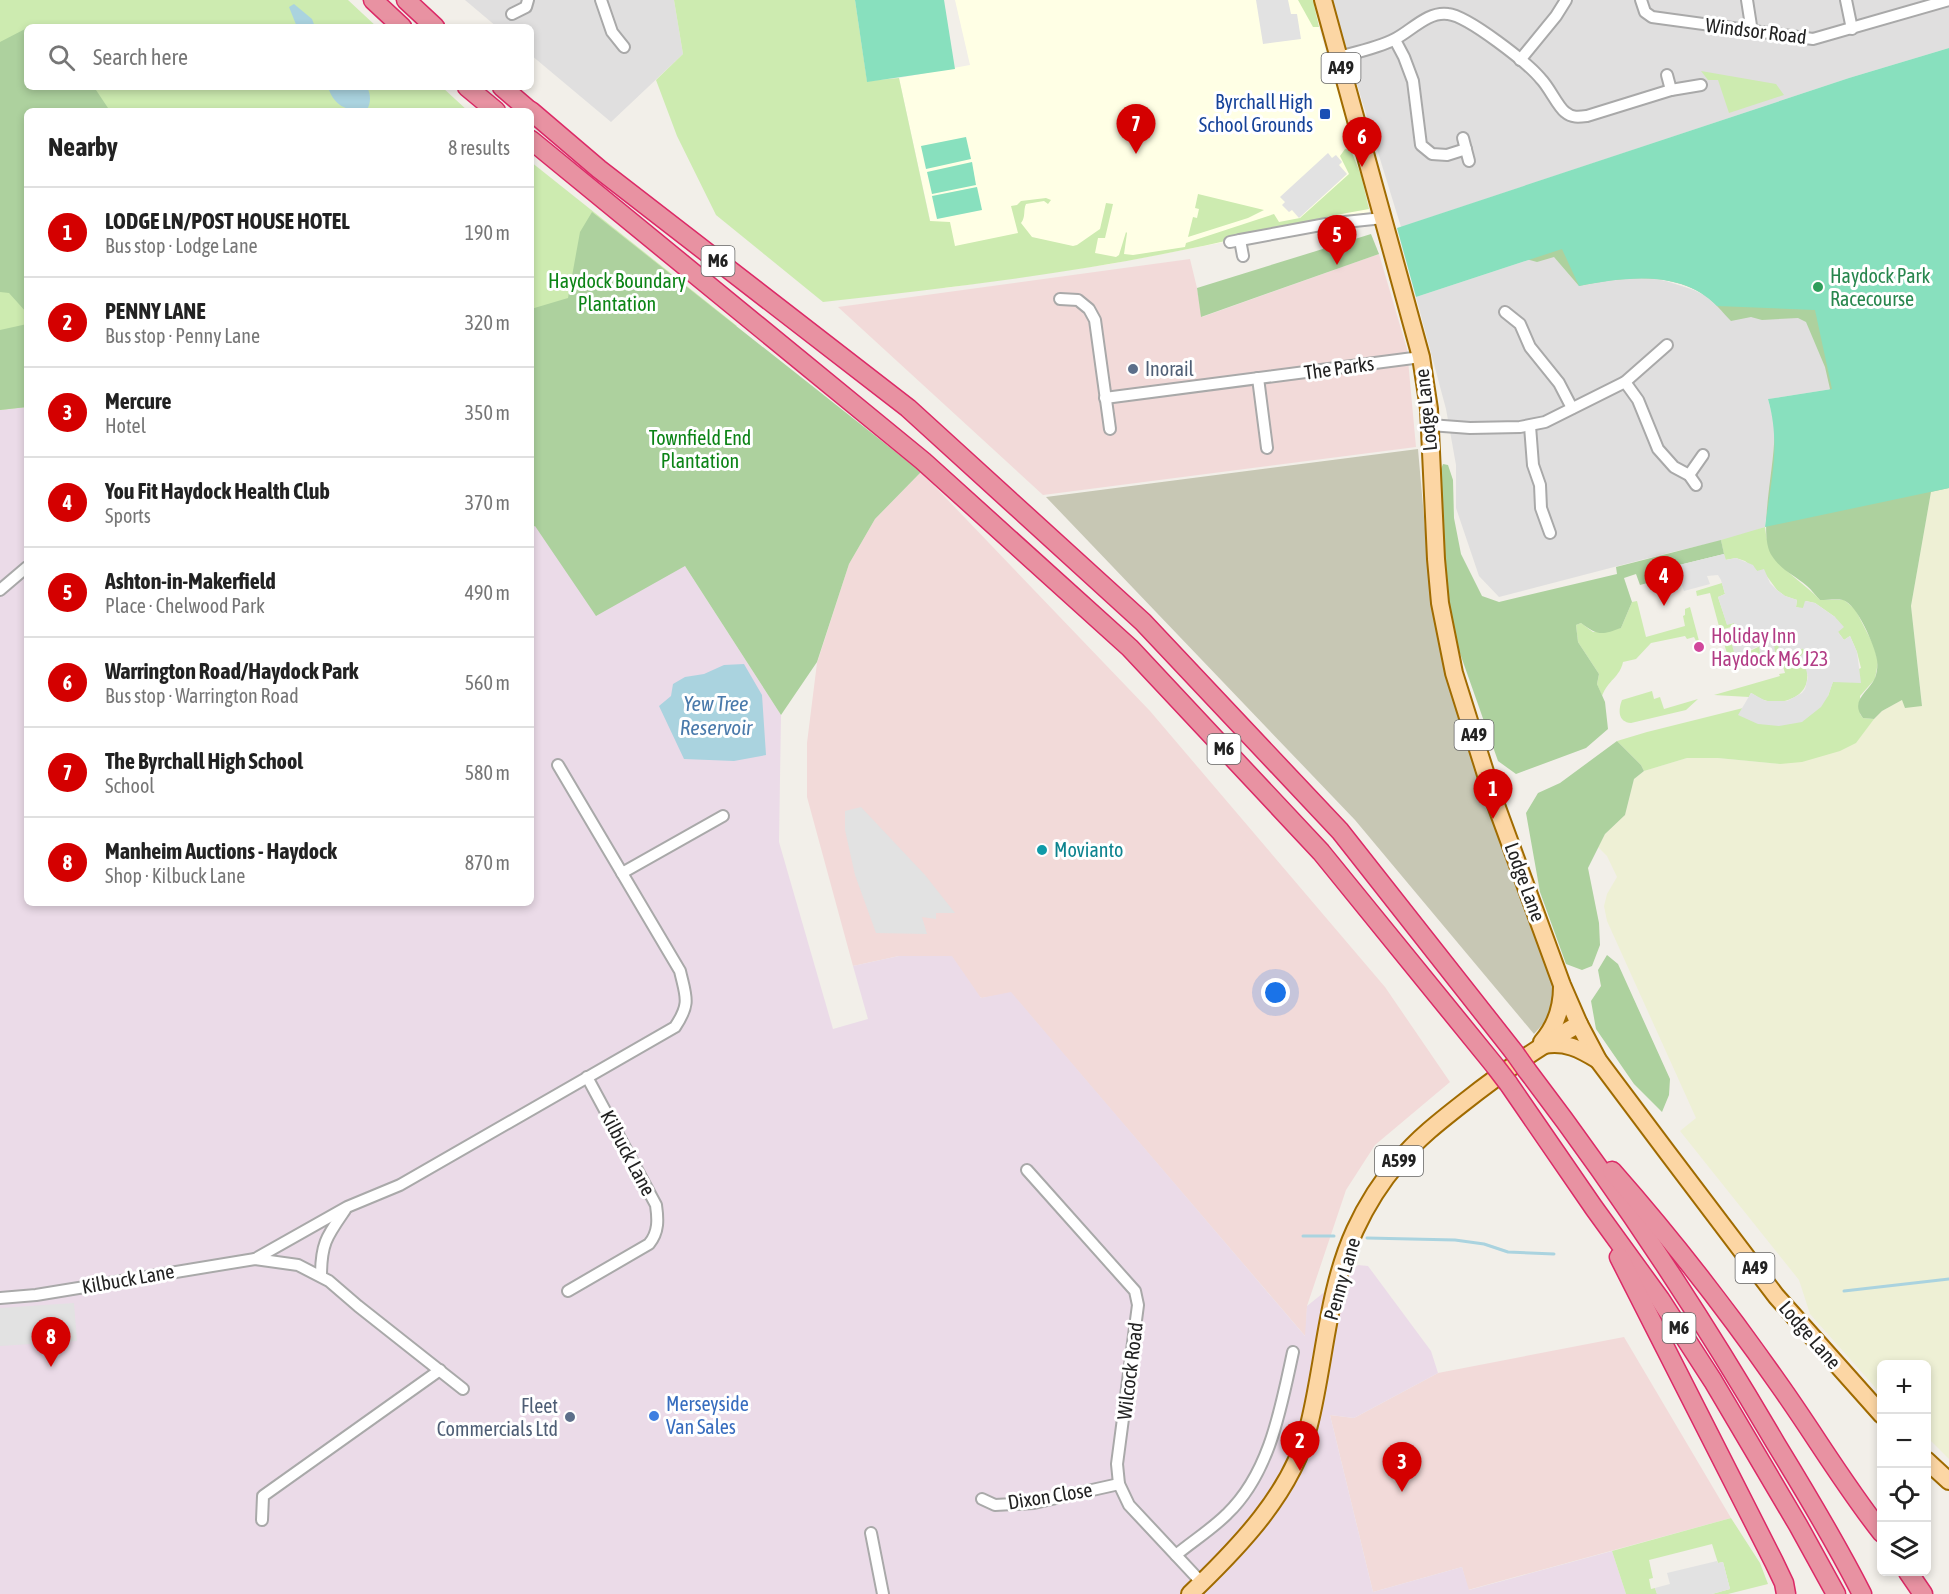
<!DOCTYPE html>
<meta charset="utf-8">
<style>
:root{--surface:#fff;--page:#f6f6f6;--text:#222;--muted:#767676;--line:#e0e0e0;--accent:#d40000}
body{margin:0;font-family:"Asap Condensed",sans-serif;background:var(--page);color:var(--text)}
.controls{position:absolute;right:18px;bottom:18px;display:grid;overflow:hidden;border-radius:9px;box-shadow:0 3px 9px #0003}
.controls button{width:54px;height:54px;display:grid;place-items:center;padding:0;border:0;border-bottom:2px solid var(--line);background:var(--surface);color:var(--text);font:30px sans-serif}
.you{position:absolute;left:1276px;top:993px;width:21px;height:21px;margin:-15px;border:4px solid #fff;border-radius:50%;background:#1a73e8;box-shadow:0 0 0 9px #1a73e833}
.badge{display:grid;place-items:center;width:39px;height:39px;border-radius:50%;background:var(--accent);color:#fff;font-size:20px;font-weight:700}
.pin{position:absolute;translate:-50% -50px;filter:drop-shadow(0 2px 3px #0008)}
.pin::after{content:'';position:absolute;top:32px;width:21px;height:18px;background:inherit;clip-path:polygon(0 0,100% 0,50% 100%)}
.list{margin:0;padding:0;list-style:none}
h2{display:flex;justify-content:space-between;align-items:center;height:78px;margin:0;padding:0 24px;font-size:26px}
h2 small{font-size:20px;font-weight:400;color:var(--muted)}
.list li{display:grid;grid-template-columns:39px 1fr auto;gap:18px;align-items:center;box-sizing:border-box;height:90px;padding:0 24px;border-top:2px solid var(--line)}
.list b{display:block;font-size:22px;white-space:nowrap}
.list p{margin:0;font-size:20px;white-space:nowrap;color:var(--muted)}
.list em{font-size:20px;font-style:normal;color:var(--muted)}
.icon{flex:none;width:33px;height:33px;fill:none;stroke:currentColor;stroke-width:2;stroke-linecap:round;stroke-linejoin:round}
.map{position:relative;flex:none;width:1949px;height:1594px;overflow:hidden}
.search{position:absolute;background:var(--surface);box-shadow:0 3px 9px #0003;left:24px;top:24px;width:510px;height:66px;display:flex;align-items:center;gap:15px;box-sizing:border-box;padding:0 21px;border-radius:9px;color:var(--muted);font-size:22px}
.panel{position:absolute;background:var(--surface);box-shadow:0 3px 9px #0003;left:24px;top:108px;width:510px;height:798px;border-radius:9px}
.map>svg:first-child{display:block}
</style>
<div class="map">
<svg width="1949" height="1594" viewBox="0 0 1949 1594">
<rect width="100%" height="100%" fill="#f2efe9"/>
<!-- residential -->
<g fill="#e0dfdf">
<path d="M465,0H674L683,54L611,122L531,55V27H497Z"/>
<path d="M1331,0H1949V48L1849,78L1401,227Z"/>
<path d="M1562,249L1579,286L1605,281L1646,277L1666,281L1694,290L1706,296L1717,306L1815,310L1832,389L1768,399L1774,423L1775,448L1765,527L1737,537L1664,554L1499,597L1479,576L1456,508V465L1446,409L1416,297Z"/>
</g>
<!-- commercial -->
<g fill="#f2dad9">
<path d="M1379,254L1407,349L1416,447L1043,495L838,307L1190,259L1197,288L1202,317Z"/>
<path d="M921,472L1150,711L1385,987L1450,1082L1375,1145L1346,1190L1307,1306L1306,1337L1011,993L982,998L899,956L853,966L807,797V743L817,663L849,564L875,519Z"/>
<path d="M1624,1337L1731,1518L1468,1590L1462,1567L1373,1592L1330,1415L1354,1418L1438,1373Z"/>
</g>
<!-- industrial -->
<path fill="#ebdbe8" d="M27,406V903H531V528L534,526L685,566L781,715L779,842L833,1029L868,1019L853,966L899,956H952L981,998L1011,992L1305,1336L1307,1306L1358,1265L1368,1266L1431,1351L1438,1373L1354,1418L1330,1415L1373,1592L1462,1567L1469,1590L1612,1551L1626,1594H0V409Z"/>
<!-- education -->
<path fill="#ffffe5" d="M955,0H1313L1321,35L1351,134L1370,214L1110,264L945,288L899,78L970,65Z"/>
<!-- construction -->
<path fill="#c7c7b4" d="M1418,449L1429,574L1448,682L1504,855L1555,989L1550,1016L1534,1034L1355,820L1046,497Z"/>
<!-- farmland -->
<path fill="#eef0d5" d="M1949,488V1459L1927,1437L1926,1364H1882L1881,1394L1810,1314L1799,1280L1680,1131L1696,1118L1607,921L1604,906L1607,894L1617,877L1607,856L1598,847L1605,834L1625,815L1634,779L1644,771L1687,758H1718L1780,764L1874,719L1882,711L1902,700L1922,705L1911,606L1931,492Z"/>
<!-- grass -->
<g fill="#cdebb0">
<path d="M0,0H348L377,27H27V87H442L468,111H27V407L0,410Z"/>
<path d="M674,0H855L867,81L899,78L930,221L950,222L955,246L1018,233L1011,206L1017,205L1021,201L1046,198L1051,200L1048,204L1044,201L1026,204C1023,210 1026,217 1021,223L1032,237L1073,246L1077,245L1100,229L1106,203L1113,204L1105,238H1098L1095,253L1116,257L1119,255L1126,232L1127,233L1124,254L1133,255L1185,247L1186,243L1274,214L1279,222L1300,218L1349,174L1340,156L1345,149L1350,148L1361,175L1369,209C1306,219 1245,238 1183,250C1064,275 944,288 823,302L716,215L677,136L656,80L683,54Z"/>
<path d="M1298,0H1313L1319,27H1313Z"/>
<path d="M1701,71L1776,84L1784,95L1729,113L1718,80H1708Z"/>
<path d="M531,162L737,326L531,350Z"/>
<path d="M1198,194L1264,210L1248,218L1188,237L1193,217L1197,218L1199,209L1195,208Z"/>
<path d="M1765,527C1769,568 1796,574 1820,600H1844L1855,609L1874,646L1878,662L1875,679L1860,696V714L1863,718L1874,719L1856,743L1840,751L1802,762L1780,764L1718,758H1687L1644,771L1641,765L1617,741L1647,732L1743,708L1739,715L1828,696L1833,681L1861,668L1857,652L1850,636L1844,640L1838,632L1835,617L1815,603L1806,601L1803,609L1796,607L1797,600L1785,596L1777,590L1766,575L1757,571L1745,561L1736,558L1725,560L1721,540Z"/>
<path d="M1722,583L1725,594L1718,597L1727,624L1734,623L1735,626L1720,630L1710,593L1697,596L1696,591Z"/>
<path d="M1637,601L1646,637L1685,626L1683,616L1685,615V609L1690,607L1699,641H1696L1694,637L1687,639L1685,636L1651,643L1636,659L1623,662C1620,677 1608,680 1602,696L1597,684L1599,674L1578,642L1576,625L1581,623L1593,632L1621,628L1632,602Z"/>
<path d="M1736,629L1746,653L1760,646L1774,652V643L1778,642L1780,650H1788L1798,654L1802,648L1806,651C1803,664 1809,669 1807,680C1805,698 1780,706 1764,700C1760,699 1755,695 1751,693L1749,697L1714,695L1780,676L1779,674L1785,673L1780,656L1776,657L1774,654L1731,666L1721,634Z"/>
<path d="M1652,691L1654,699L1660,697L1664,709L1698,699L1686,710L1631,723C1618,722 1618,710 1622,700Z"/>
<path d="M1731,1518L1760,1563L1768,1584L1728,1594H1712L1730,1589L1723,1562L1718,1563L1712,1544L1649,1560L1653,1578L1649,1579L1651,1589L1655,1588L1657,1594H1626L1612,1551Z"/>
</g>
<!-- forest -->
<g fill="#add19e">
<path d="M27,28V87H94L110,111H27V313L9,293L0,292V42Z"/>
<path d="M1749,183L1949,488L1931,492L1911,606L1922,706L1905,708L1902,700L1882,711L1874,719L1863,718C1849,700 1869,692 1875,678C1877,673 1878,665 1877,660C1875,646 1857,604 1843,600C1837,599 1827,600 1820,600C1815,595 1812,590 1807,586C1794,575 1782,571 1772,556C1756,533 1778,457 1774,423L1827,394L1830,389L1825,367L1806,322L1798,318L1762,320L1751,317L1731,321C1722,312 1714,301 1703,294C1665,271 1620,278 1579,286L1554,257L1537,262L1526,259Z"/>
<path d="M592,212L921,472L875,519L849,564L817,662L781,715L685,566L596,616L535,526L531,528V309L568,298L580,232Z"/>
<path d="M1371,234L1379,254L1201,317L1197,288Z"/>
<path d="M27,324V407L0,410V330Z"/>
<path d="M1443,464L1448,465L1453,480L1454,518L1461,554L1482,596L1499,602L1617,574L1616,567L1721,540L1724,554L1675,566L1677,575L1640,585L1636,574L1624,578L1632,602L1621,628C1602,635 1598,636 1581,623L1576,625L1578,642L1599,674L1597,684L1605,702L1608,729L1586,748L1516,774L1498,761L1450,625L1435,484Z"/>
<path d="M1617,741L1641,765L1644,771L1634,779L1625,815L1605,834L1588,868L1599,923L1600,945L1592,966L1582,970L1566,964L1540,892L1526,813L1538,793L1560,783Z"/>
<path d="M1607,955L1618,964L1670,1079L1669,1095L1662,1112L1634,1084L1596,1029L1591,1001L1601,986L1598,970Z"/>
</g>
<!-- pitch -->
<g fill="#88e0be">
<path d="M855,0H944L955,69L867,82Z"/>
<path d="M1949,48V488L1765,527C1771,482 1781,444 1768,399L1832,389L1815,310L1717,306C1681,269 1625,277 1579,286L1562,249L1416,297L1397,228L1849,78Z"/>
<path d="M966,137L971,159L926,169L921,146Z"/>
<path d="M972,162L976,185L932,194L927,172Z"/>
<path d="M977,187L982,210L937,219L932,196Z"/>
</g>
<!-- parking -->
<g fill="#e2e2e2">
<path d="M1256,0H1288L1291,14H1297L1301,39L1263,44Z"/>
<path d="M1328,153L1332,158L1336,155L1342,162L1339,165L1347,174L1299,218L1292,210L1289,212L1282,205L1285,202L1280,197Z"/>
<path d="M1724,554L1726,560L1736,558L1753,565L1757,571L1764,569L1770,583L1777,590L1785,596L1797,600L1796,607L1803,608L1805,601L1815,603L1835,617L1844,627L1838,632L1844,640L1850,636L1857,652L1861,683L1833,682L1828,696L1821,707L1802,722L1779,726L1758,724L1738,715L1751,693L1766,701H1787L1802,693L1805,689L1808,677L1804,661L1800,657L1805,651L1802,648L1798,654L1788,650L1779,651L1778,642L1774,643L1775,652L1760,654L1759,646L1735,656L1729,634L1736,631L1734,623L1727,625L1718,597L1725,594L1721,580L1718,575L1707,576L1710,584L1684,591L1675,566Z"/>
<path d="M861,807L925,875L955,913H936V919L922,917L927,934L876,933L855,875L845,830V811Z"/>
<path d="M74,1303L77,1341L0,1346V1308Z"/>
<path d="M1717,1561L1718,1563L1723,1562L1730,1589L1712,1594H1657L1655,1588L1670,1584L1667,1573Z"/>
</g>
<!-- water -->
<g fill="#aad3df">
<path d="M294,4L312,19L315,27H297L289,7Z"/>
<path d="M328,87H367C371,95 371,102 367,110C349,112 334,107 328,87Z"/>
<path d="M744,664L762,695L766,755L734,761L684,759L659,706L671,696L673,684L685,677L704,674L724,665Z"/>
</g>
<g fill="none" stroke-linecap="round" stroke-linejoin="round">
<!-- stream -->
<g stroke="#aad3df" stroke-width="3">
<path d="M1303,1236H1334"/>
<path d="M1367,1238L1455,1240L1484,1244L1508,1252L1554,1254"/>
<path d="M1844,1291L1949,1279"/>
</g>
<defs>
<g id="minor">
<path d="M601,0L612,32L624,47"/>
<path d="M1641,0L1645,12L1652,17L1813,39L1949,0"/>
<path d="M1747,0L1752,32"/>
<path d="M1846,0L1852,29"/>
<path d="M512,14L526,7L528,0"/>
<path d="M1395,40L1404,57L1413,81L1421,145L1432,154L1447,155L1466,149"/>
<path d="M1338,57C1357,52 1378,48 1395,39C1411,31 1428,11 1448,14C1468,16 1528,63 1541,79C1549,87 1558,107 1565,112C1572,118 1579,117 1587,116L1671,90L1701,85"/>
<path d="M1520,60L1556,16L1566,0"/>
<path d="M1667,75L1671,90"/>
<path d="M1463,138L1469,161"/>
<path d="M1240,240L1326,224L1383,218"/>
<path d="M1230,242L1240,240L1243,256"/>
<path d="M1060,299L1078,300L1089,309L1095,320L1110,429"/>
<path d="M1505,312L1520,324L1530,347L1559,383L1572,408"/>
<path d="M1258,378L1267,448"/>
<path d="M1625,382L1638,400L1658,449L1674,467L1689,475L1696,485"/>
<path d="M1105,398L1421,357"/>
<path d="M1430,425L1470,428L1520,427L1545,422L1625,382L1667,345"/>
<path d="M1530,426L1533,465L1540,485L1541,508L1550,533"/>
<path d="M1689,475L1703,455"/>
<path d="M0,590L27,567"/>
<path d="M622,873L723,816"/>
<path d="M1027,1170L1135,1291L1138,1305L1117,1464L1119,1484L1129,1505L1202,1583"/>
<path d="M255,1259L347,1207L400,1185L675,1027C691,1003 686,997 680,971L558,765"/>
<path d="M321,1276C321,1243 327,1236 345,1210"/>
<path d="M568,1291L649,1244C659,1232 658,1219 656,1205L587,1077"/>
<path d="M0,1298L36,1295L255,1259L298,1265L329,1281L358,1306L463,1389"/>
<path d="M982,1499L995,1505L1034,1503L1119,1484"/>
<path d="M262,1520L263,1496L440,1370"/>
<path d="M871,1533L883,1594"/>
<path d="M1176,1555C1193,1541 1212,1529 1227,1514C1270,1473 1281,1407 1293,1352"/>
</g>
<g id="primary">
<path d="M1323,0L1421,357L1429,409L1436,559L1440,603L1454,673L1492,794L1562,985L1579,1024L1598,1060L1667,1152L1776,1296L1882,1415"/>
<path d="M1542,1042C1556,1026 1562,1009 1562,987"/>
<path d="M1544,1045C1565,1041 1580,1049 1598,1060"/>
<path d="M1926,1460L1949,1481"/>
<path d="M1190,1594C1238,1548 1293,1492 1309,1425C1325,1361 1327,1291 1355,1230C1366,1206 1381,1182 1399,1161C1417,1139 1440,1121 1463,1103C1500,1074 1538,1047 1579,1024"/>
</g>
<g id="motorway">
<path d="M373,0L402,27"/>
<path d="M406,0L435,27"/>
<path d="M467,87L496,111"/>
<path d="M502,87L530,111"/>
<path d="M531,111L599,169L908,408L1143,622L1340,831L1514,1052"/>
<path d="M531,140L923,461L1130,648L1321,852L1495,1066"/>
<path d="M1526,1069C1617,1188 1700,1314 1776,1444C1806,1493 1836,1543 1862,1594"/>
<path d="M1508,1083L1594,1208L1660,1299L1713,1381L1798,1525L1836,1594"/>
<path d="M1612,1171C1671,1238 1727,1310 1778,1383C1813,1432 1844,1485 1882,1533"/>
<path d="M1619,1257L1774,1562L1784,1583L1786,1594"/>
<path d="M1908,1572L1923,1594"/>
</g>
</defs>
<!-- minor casing -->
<use href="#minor" stroke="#a9a9a9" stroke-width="14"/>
<!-- primary casing -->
<use href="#primary" stroke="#a06b00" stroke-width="20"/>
<!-- motorway casing -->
<use href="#motorway" stroke="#dc2a67" stroke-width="21"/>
<!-- minor -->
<use href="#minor" stroke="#fff" stroke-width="10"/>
<!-- primary -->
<use href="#primary" stroke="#fcd6a4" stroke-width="16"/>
<!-- motorway -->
<use href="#motorway" stroke="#e892a2" stroke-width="18"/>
<defs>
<g id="motorway-bridge">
<path d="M1514,1052L1526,1069"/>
<path d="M1495,1066L1508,1083"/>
</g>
</defs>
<!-- motorway-bridge casing -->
<use href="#motorway-bridge" stroke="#dc2a67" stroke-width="21" stroke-linecap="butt"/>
<!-- motorway-bridge -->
<use href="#motorway-bridge" stroke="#e892a2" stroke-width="18"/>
</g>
<!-- markers -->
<rect fill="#1a4fb4" stroke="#fff" stroke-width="2" x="1319" y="108" width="12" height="12" rx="3"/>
<circle fill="#2e9e5b" stroke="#fff" stroke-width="2" cx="1818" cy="287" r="6"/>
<g fill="#5c6f8a" stroke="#fff" stroke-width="2">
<circle cx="1133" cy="369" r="6"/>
<circle cx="570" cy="1417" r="6"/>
</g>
<circle fill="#d1479c" stroke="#fff" stroke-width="2" cx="1699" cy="647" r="6"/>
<circle fill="#0f9aa8" stroke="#fff" stroke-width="2" cx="1042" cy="850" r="6"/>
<circle fill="#3f7fe0" stroke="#fff" stroke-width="2" cx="654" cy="1416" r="6"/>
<g text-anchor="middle" stroke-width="6" stroke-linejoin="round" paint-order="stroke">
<!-- shield labels -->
<g fill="#fff" stroke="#646464" stroke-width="1.5">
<rect x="1321.5" y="53" width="39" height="30" rx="4.5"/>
<rect x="701.5" y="246" width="33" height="30" rx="4.5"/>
<rect x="1454.5" y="720" width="39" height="30" rx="4.5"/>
<rect x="1207.5" y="734" width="33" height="30" rx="4.5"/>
<rect x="1375" y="1146" width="48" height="30" rx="4.5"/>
<rect x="1735.5" y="1253" width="39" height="30" rx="4.5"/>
<rect x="1662.5" y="1313" width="33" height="30" rx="4.5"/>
</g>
<g font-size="18" font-weight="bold" fill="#222">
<text x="1341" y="74">A49</text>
<text x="718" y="267">M6</text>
<text x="1474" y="741">A49</text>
<text x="1224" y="755">M6</text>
<text x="1399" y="1167">A599</text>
<text x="1755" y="1274">A49</text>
<text x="1679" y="1334">M6</text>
</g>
<!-- street labels -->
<g font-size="20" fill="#222" stroke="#fff">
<text transform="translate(1756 31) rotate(7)" y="7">Windsor Road</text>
<text transform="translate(1339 368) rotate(-8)" y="7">The Parks</text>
<text transform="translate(1426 410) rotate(-96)" y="7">Lodge Lane</text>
<text transform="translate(1525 882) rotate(70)" y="7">Lodge Lane</text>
<text transform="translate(628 1153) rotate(62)" y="7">Kilbuck Lane</text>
<text transform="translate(128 1279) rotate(-10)" y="7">Kilbuck Lane</text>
<text transform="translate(1342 1279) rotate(-74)" y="7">Penny Lane</text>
<text transform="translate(1810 1335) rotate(49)" y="7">Lodge Lane</text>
<text transform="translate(1130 1371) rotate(-83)" y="7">Wilcock Road</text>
<text transform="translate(1050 1496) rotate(-9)" y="7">Dixon Close</text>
</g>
<!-- transit labels -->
<g font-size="20" fill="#164399" stroke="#fff" text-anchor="end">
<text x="1313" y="109">Byrchall High<tspan x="1313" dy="23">School Grounds</tspan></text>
</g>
<!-- leisure labels -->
<g font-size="20" fill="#27864d" stroke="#fff" text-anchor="start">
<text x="1830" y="283">Haydock Park<tspan x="1830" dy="23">Racecourse</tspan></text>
</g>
<!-- park labels -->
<g font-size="20" fill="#0c8416" stroke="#fff">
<text x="617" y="288">Haydock Boundary<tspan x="617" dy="23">Plantation</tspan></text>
<text x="700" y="445">Townfield End<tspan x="700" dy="23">Plantation</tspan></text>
</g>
<!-- service labels -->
<g font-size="20" fill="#4e5e75" stroke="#fff" text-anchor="start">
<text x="1145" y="376">Inorail</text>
<text x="558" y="1413" text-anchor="end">Fleet<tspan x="558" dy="23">Commercials Ltd</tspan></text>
</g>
<!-- hotel labels -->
<g font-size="20" fill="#b23c85" stroke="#fff" text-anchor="start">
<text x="1711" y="643">Holiday Inn<tspan x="1711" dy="23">Haydock M6 J23</tspan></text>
</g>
<!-- culture labels -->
<g font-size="20" fill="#0d838f" stroke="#fff" text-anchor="start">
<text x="1054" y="857">Movianto</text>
</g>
<!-- shop labels -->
<g font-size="20" fill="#366cbe" stroke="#fff" text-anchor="start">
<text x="666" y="1411">Merseyside<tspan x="666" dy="23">Van Sales</tspan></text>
</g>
<!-- water labels -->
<g font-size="21" font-style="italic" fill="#4a7aab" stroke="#fff">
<text x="716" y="711">Yew Tree<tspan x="716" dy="24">Reservoir</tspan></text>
</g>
</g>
</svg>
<div class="controls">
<button>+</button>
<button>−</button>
<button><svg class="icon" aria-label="locate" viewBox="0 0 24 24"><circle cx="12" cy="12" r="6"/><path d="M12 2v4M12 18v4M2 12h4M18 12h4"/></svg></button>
<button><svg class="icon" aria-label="layers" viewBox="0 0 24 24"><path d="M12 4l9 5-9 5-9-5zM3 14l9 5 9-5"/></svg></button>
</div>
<div class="you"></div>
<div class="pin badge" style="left:1493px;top:819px">1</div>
<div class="pin badge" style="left:1300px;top:1471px">2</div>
<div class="pin badge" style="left:1402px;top:1492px">3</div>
<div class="pin badge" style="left:1664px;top:606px">4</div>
<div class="pin badge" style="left:1337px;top:265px">5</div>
<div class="pin badge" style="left:1362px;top:167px">6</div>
<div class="pin badge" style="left:1136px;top:154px">7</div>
<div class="pin badge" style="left:51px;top:1367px">8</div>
<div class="search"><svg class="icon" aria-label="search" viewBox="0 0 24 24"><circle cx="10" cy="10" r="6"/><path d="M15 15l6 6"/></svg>Search here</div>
<section class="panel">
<h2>Nearby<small>8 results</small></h2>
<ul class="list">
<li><span class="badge">1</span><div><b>LODGE LN/POST HOUSE HOTEL</b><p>Bus stop · Lodge Lane</p></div><em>190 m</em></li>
<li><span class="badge">2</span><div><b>PENNY LANE</b><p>Bus stop · Penny Lane</p></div><em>320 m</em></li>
<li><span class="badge">3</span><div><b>Mercure</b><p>Hotel</p></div><em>350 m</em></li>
<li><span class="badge">4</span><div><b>You Fit Haydock Health Club</b><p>Sports</p></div><em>370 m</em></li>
<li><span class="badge">5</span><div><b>Ashton-in-Makerfield</b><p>Place · Chelwood Park</p></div><em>490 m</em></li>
<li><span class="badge">6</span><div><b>Warrington Road/Haydock Park</b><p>Bus stop · Warrington Road</p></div><em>560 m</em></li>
<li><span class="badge">7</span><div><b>The Byrchall High School</b><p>School</p></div><em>580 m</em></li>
<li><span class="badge">8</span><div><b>Manheim Auctions - Haydock</b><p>Shop · Kilbuck Lane</p></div><em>870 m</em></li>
</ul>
</section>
</div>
